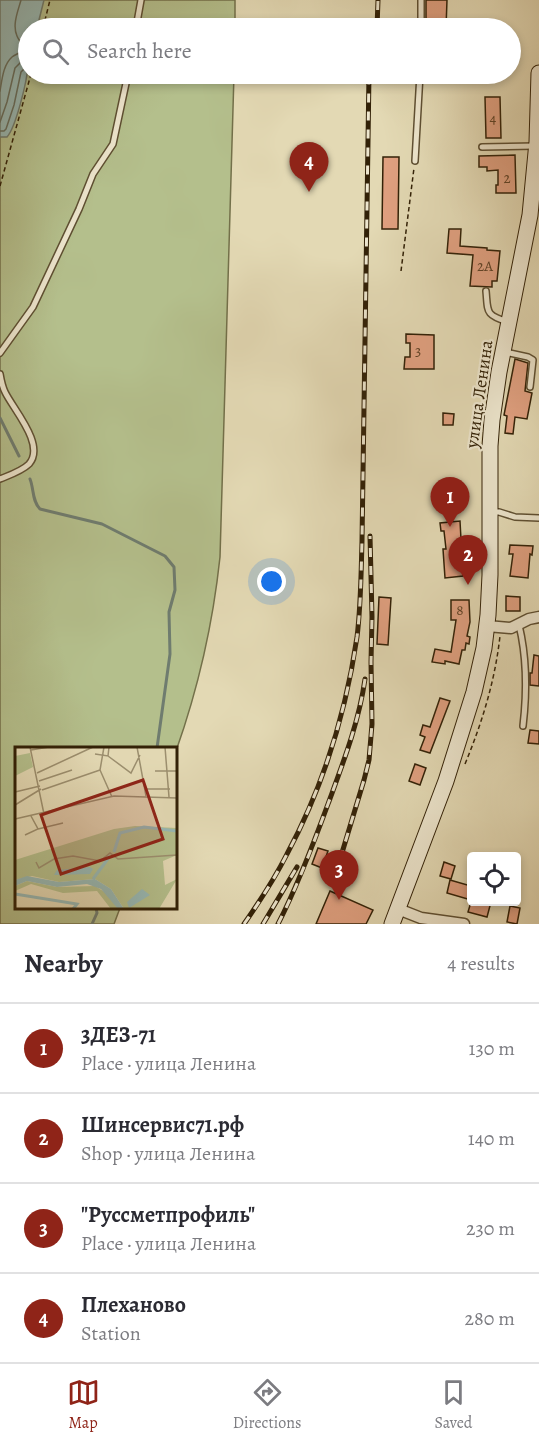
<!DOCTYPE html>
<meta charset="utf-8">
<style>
:root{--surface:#fff;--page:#f7f7f7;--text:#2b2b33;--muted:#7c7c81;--line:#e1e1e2;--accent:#8f2418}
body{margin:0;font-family:Alegreya,serif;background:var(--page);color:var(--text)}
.controls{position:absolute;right:18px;bottom:18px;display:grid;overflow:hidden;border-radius:6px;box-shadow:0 3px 9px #0003}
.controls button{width:54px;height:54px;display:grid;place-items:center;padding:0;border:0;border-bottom:2px solid var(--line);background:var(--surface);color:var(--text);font:30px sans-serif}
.you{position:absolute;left:272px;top:582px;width:21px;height:21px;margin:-15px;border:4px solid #fff;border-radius:50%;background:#1a73e8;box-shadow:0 0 0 9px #1a73e833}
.badge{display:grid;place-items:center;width:39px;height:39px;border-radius:50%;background:var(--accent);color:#fff;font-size:20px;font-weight:700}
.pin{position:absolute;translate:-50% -50px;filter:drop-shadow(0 2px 3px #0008)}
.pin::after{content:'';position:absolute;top:32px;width:21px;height:18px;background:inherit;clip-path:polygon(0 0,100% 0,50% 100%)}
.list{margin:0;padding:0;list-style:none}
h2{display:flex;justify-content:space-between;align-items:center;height:78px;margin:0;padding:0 24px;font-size:26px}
h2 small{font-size:20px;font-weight:400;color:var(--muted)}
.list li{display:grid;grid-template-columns:39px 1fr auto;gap:18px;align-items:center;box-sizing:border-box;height:90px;padding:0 24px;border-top:2px solid var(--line)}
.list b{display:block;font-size:22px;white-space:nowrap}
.list p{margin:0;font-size:20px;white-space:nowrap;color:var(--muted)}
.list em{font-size:20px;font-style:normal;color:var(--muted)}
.icon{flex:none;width:33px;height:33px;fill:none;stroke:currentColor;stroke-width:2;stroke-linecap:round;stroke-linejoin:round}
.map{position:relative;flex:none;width:539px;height:924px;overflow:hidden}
.search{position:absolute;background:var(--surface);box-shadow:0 3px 9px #0003;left:18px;right:18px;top:18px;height:66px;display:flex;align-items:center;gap:15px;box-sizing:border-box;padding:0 21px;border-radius:33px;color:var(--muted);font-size:22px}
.sheet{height:438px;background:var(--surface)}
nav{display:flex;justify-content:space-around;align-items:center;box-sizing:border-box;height:84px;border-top:2px solid var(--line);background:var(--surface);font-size:16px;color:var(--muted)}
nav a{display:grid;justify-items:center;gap:3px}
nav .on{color:var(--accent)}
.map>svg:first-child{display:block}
</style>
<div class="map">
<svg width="539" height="924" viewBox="0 0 539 924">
<rect width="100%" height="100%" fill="#e3d9b4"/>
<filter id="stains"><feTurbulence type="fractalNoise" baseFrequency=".00333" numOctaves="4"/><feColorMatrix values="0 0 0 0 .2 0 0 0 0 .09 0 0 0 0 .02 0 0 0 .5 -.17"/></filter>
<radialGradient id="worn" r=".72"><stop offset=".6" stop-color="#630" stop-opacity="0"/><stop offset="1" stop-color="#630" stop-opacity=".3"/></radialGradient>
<!-- green -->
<path fill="#b4bf8c" stroke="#73704a" stroke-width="1.5" d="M0,0H235V28H28V74H234L220,557C213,623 198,689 176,751V748H16V908H120L114,924H0Z"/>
<!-- water -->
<path fill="#97b9b5" stroke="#6f7c6f" stroke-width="1.5" d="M0,0H44L37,28H28C28,41 30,54 28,66C27,81 16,127 7,137H0Z"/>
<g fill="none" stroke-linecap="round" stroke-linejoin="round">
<!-- shore -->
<g stroke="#646d5e" stroke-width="1.5">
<path d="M0,91C2,80 3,65 12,57C16,54 22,52 26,49C23,45 19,41 17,36C12,25 18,11 21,0"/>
<path d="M0,122L7,102L15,68L21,62L28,60"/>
<path d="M0,131H4L6,129L14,105L21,72L25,68L28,67"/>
</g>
<!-- stream -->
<g stroke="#6f7c6f" stroke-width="3">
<path d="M0,418L19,456"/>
<path d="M30,479C34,489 32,501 40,509L102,524L165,556L174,567L175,590L169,612L170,654L157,748"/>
<path d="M92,924L97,913L96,908"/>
</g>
</g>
<!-- building -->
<g fill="#e0a080" stroke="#322107" stroke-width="1.5">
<path d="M426,0H447L446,28H426Z"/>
<path d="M485,97H500L501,138H486Z"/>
<path d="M515,155L516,193H496V185H498V170L487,171V167H479V156Z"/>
<path d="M383,157H399L398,229H382Z"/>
<path d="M449,229H461L460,246L487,248V250L500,251L497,281H492V287L470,286L473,255L447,253Z"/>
<path d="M406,334L434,335V369H404L405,357H410V343H406Z"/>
<path d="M515,359L528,363L525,391L532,393L527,419L515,417L513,434L505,433L507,416L504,415Z"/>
<path d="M443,413L454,414L453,425H443Z"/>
<path d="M460,521L463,576L445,578L443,549H446L444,531H441L440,523Z"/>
<path d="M510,545L533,546L532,555L530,554L528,578L510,576L513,554H509Z"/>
<path d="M506,596L520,597V611H506Z"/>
<path d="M379,597L391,598L388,645L377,644Z"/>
<path d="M451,600H469L470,622L467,636L470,637L469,644L466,643L465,650H462L459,664L445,661V664L432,662L435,649L451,652L456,620H451Z"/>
<path d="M534,655L539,656V686L530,685V673H532Z"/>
<path d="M440,698L450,701L430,753L420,750L425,737L420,735L423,725L430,727Z"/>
<path d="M530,730L539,731V744L528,743Z"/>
<path d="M415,764L426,768L420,785L409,781Z"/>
<path d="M318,848L328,851L322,868L312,864Z"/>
<path d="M444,862L455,866L451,879L440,876Z"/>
<path d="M450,880L471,886V900L447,893Z"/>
<path d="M330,891L373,910L366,924H316Z"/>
<path d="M471,902H491L487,917L468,912Z"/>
<path d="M510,906L520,908L517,924L507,922Z"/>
</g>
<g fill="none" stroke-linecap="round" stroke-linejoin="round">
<defs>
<g id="service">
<path d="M136,28L141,0"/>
<path d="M421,28V0"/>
<path d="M482,147L535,146"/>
<path d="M415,161L420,74"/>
<path d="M486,291C488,312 485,315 508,322"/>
<path d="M505,352L528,357L533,360L530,387"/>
<path d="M0,353L33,307L79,209L93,174L113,144L128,74"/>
<path d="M0,374C1,380 2,386 5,392C13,409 46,445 29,464C22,471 10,475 0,479"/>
<path d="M490,512H499L515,517L539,518"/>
<path d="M519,625C527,658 527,692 523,726"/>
</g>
<g id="minor">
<path d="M487,626L511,628L529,619L539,617"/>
<path d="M398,909L421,918L464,924"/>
</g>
<path id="secondary" d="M392,924L446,781L474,692L484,648L488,615L490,575V446L492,420L499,372L530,215L537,142L539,73"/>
</defs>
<!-- service casing -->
<use href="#service" stroke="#5e4f32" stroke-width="8"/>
<!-- minor casing -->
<use href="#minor" stroke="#5e4f32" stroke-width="13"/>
<!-- secondary casing -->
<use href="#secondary" stroke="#322107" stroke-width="17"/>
<!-- path -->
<g stroke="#322107" stroke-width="1.5" stroke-dasharray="4.5 3" stroke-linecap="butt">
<path d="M43,28L50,0"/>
<path d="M0,186L31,74"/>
<path d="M401,271L414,168"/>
<path d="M465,764C482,723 495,681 500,636"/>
</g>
<!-- service -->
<use href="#service" stroke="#ede6ce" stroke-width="5"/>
<!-- minor -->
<use href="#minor" stroke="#ede6ce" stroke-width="10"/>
<!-- secondary -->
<use href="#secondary" stroke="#ede6ce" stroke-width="15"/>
<defs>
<g id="rail">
<path d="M377,28L378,0"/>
<path d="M335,876L364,780L369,760L372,724L371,662L372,617L370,536"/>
<path d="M244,924C260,901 275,878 287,854C323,787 346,712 357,637C361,605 361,573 362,541L369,74"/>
<path d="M263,924L297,867"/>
<path d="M278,924C298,885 313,845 328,804C343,763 359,722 365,679"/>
</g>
</defs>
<!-- rail casing -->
<use href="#rail" stroke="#322107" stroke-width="5"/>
<!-- rail -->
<use href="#rail" stroke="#ede6ce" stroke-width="3" stroke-dasharray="9" stroke-linecap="butt"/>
</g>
<g text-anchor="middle" stroke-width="4.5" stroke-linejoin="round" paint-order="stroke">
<!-- number labels -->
<g font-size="15" fill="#5e4125">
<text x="493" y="123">4</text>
<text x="507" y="183">2</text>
<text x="485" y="271">2А</text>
<text x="418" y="356">3</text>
<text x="460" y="615">8</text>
</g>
<!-- street labels -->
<g font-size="18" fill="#322107" stroke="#ede6ce">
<text transform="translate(479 394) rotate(-82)" y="6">улица Ленина</text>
</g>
</g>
<!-- overview -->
<g transform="translate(15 747)">
<rect width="162" height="162" fill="#e3d9b4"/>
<path d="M15,6L18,20L0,29V9ZM120,79L162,81V108L148,114L150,138L162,132L144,162H109L96,142L80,132L44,135L17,129L0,133V113L99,82ZM12,134L42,140L80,139L93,147L103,162H96L82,144L48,146L16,137L0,144V139Z" fill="#b4bf8c"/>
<path d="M75,120L78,122L75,127L39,128L42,123ZM12,129L44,135L80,132L96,142L109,162H103L86,142L72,137L42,140L12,134L0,139V133ZM127,142L135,148L114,161L112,155Z" fill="#97b9b5"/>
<path fill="none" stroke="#97b9b5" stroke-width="3" d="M99,105L105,86L129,80L162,84M78,132L95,109M0,147L62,157L58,162"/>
<path fill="none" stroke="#9c8f6f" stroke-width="1.5" d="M15,0L29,67M89,0L85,23L97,50M122,0L131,49M150,0L154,50M16,3L34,0M80,7L93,9L94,0M93,9L116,26L125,8M140,24H162M22,26L78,0M24,34L57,23M131,42H155M27,43L85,23M0,45L25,39M0,58L26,42M0,72L99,49L162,51M23,82L48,76M10,88L23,82L16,69M21,115L24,121L39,112L58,109L85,114L95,106L103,112L162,108"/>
<path fill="#8f2418" fill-opacity="0.15" stroke="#8f2418" stroke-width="3" d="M128,33L148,92L46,127L26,68Z"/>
<rect width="162" height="162" fill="none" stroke="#322107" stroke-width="3"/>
</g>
<rect width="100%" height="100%" filter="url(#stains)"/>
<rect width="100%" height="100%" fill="url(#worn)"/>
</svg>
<div class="controls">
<button><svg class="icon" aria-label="locate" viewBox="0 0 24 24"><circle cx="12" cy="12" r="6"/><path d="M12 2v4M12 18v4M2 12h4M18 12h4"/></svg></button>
</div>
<div class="you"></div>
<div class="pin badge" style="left:450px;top:527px">1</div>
<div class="pin badge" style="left:468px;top:585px">2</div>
<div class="pin badge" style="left:339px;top:900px">3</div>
<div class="pin badge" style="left:309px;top:192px">4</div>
<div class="search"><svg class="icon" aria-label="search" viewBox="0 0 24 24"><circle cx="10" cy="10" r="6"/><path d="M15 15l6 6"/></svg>Search here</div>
</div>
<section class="sheet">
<h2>Nearby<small>4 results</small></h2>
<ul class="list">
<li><span class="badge">1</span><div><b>3ДЕЗ-71</b><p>Place · улица Ленина</p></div><em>130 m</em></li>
<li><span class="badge">2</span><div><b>Шинсервис71.рф</b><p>Shop · улица Ленина</p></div><em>140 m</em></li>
<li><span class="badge">3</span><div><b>&quot;Руссметпрофиль&quot;</b><p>Place · улица Ленина</p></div><em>230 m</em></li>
<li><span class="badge">4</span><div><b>Плеханово</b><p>Station</p></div><em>280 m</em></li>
</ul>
</section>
<nav>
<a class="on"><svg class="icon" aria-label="map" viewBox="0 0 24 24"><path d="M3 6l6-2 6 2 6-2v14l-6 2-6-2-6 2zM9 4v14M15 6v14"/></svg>Map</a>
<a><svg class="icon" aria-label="directions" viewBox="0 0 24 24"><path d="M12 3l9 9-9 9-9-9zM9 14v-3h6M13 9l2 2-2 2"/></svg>Directions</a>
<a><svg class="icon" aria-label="saved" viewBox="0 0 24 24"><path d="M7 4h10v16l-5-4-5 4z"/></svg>Saved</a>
</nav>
